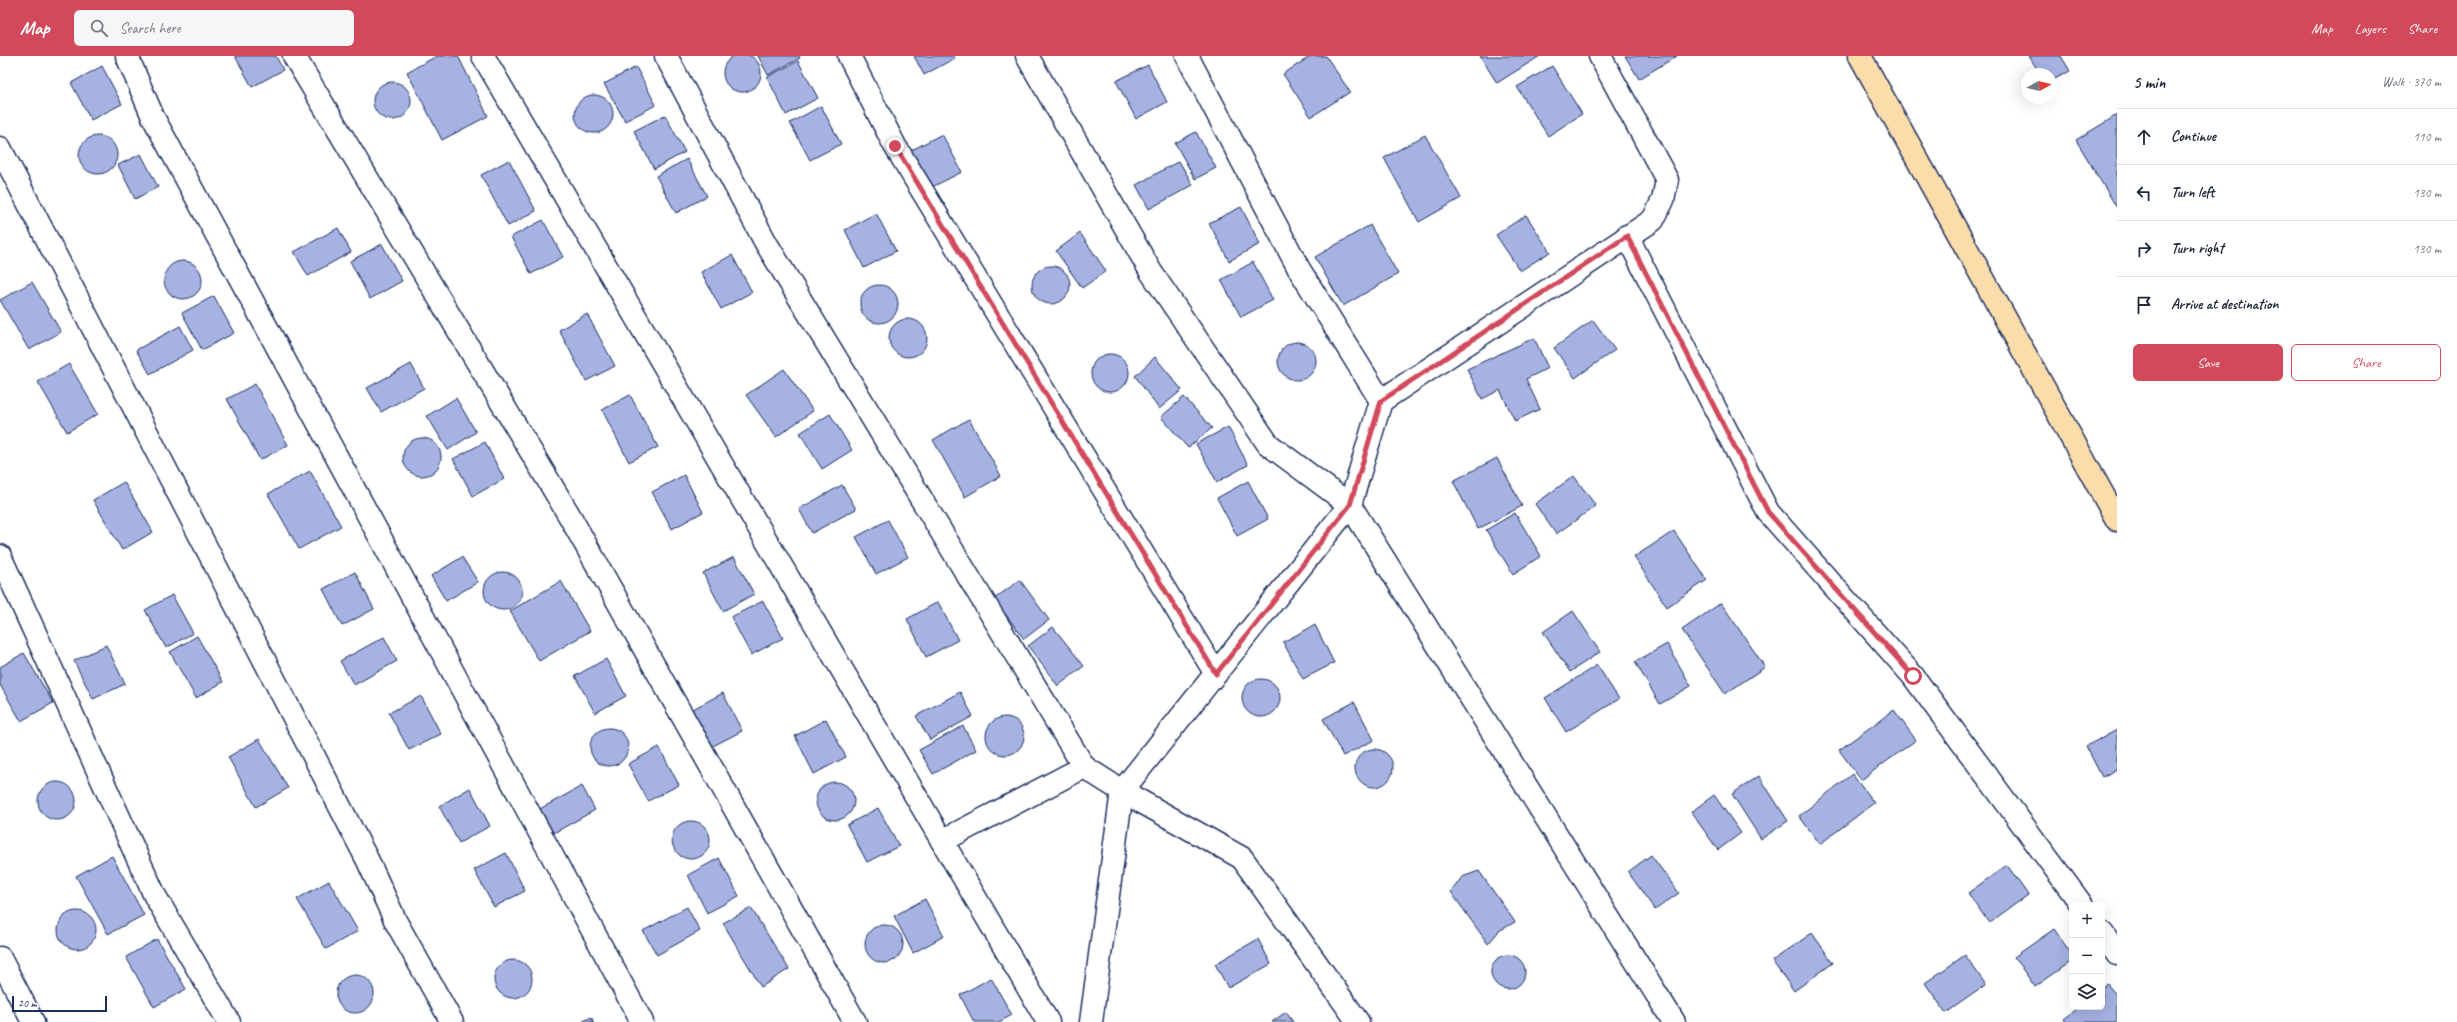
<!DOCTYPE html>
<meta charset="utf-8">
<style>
:root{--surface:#fff;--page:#f6f6f7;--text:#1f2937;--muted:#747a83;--line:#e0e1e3;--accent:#d1495b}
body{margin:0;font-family:Caveat,sans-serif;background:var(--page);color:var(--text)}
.controls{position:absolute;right:12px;bottom:12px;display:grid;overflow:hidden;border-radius:6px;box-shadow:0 4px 16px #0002}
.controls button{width:36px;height:36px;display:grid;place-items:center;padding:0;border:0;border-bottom:1px solid var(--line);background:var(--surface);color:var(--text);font:20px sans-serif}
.compass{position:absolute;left:2021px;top:12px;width:36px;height:36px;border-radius:50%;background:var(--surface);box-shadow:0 4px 16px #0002;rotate:82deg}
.scale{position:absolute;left:12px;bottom:10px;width:95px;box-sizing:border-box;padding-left:4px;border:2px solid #1b2f5e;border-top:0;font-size:11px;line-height:14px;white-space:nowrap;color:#1b2f5e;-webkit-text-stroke:3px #fff;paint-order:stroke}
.stop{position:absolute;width:12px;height:12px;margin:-9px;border:3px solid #d1495b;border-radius:50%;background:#fff}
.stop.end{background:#d1495b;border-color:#fff;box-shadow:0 1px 4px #0008}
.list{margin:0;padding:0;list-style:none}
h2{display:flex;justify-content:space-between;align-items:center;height:52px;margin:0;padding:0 16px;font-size:17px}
h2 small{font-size:13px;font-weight:400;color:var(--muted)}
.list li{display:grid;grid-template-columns:26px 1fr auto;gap:12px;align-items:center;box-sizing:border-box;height:56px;padding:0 16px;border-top:1px solid var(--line)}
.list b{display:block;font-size:15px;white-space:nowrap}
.list em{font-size:13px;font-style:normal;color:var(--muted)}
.actions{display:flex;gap:8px;padding:12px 16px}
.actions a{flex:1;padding:9px 0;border:1px solid var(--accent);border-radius:6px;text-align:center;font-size:14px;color:var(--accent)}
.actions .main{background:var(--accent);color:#fff}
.icon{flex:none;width:22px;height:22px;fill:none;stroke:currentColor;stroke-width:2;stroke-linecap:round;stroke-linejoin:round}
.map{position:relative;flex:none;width:2117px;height:966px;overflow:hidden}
header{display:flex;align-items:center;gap:24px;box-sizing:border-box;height:56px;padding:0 20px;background:var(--accent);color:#fff}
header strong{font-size:19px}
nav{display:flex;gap:22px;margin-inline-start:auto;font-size:14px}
.search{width:280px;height:36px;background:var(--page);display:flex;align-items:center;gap:10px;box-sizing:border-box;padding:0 14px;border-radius:6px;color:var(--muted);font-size:15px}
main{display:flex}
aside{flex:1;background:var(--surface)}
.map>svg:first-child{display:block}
</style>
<header>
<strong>Map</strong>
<div class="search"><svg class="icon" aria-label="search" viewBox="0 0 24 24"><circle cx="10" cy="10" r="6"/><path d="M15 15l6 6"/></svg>Search here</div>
<nav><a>Map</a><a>Layers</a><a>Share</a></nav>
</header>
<main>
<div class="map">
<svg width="2117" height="966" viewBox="0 0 2117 966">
<rect width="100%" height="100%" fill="#fff"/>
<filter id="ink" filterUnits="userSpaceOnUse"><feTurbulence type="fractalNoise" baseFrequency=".025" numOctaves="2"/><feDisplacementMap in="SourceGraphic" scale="8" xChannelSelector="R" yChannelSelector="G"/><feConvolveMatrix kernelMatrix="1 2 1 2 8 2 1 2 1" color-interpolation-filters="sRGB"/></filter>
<g filter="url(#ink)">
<!-- building -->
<g fill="#a5b2e2" stroke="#1b2f5e">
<circle cx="742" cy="17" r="19"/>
<path d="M235,0H276L283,14L252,31Z"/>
<path d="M437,0H458L488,60L442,84L407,16Z"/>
<path d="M758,0H799L800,2L768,19Z"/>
<path d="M914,0H954L955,2L924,19Z"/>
<path d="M1311,0H1326L1350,36L1311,61L1283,18Z"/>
<path d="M1480,0H1540L1497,27Z"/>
<path d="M1625,0H1677L1639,23Z"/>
<path d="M2029,0H2061L2070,15L2051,25V18H2040Z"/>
<path d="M798,5L818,42L786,59L767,21Z"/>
<path d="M1148,9L1167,46L1136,63L1116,25Z"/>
<path d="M102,10L122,48L91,64L71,27Z"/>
<path d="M1552,10L1582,58L1548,80L1517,31Z"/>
<path d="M636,11L656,49L625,65L604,28Z"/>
<circle cx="392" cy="45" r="19"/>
<circle cx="594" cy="58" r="19"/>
<path d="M821,50L841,88L810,104L790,67Z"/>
<path d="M665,59L685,96L654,113L634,75Z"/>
<path d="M2117,59V152L2076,84Z"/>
<path d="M1196,76L1216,112L1195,123L1175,87Z"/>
<path d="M942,78L962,116L930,132L910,95Z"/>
<path d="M1425,79L1461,142L1419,166L1384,102Z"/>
<circle cx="98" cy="99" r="19"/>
<path d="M141,98L158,131L135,143L118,109Z"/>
<path d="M687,103L707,140L676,157L656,120Z"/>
<path d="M509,104L536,155L508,170L481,119Z"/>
<path d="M1179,105L1193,129L1149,153L1136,129Z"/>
<path d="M1241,151L1260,188L1229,205L1209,167Z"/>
<path d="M876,157L896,195L864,212L845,174Z"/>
<path d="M1526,159L1550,196L1520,215L1496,179Z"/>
<path d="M543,164L563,201L531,218L511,181Z"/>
<path d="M1370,169L1398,218L1343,250L1315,201Z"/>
<path d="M338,172L351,196L308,220L294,196Z"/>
<path d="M1080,177L1106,215L1082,232L1056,195Z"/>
<path d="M382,188L402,225L370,243L350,205Z"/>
<path d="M732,199L752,236L721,253L701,216Z"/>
<circle cx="183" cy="224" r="19"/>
<path d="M1253,206L1273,244L1241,261L1221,224Z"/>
<circle cx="1051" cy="229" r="19"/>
<path d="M32,226L61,276L29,294L0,244Z"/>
<circle cx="879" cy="248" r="19"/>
<path d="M214,240L234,277L202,294L182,257Z"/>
<path d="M587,258L615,310L586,325L559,274Z"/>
<circle cx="908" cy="282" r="19"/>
<path d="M1593,264L1615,294L1575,322L1554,292Z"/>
<path d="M180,270L193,294L150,318L136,294Z"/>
<path d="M1534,282L1548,312L1526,323L1540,353L1515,365L1500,334L1482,343L1467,313Z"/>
<circle cx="1297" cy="305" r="19"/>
<circle cx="1110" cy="317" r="19"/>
<path d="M1155,301L1182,334L1159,353L1135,320Z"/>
<path d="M69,308L98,358L67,376L38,326Z"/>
<path d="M411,308L424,332L381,356L367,332Z"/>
<path d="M784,313L813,355L776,381L746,339Z"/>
<path d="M255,328L288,389L260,404L227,343Z"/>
<path d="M630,339L658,391L629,406L602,354Z"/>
<path d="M1184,341L1212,372L1188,392L1161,361Z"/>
<path d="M456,342L476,376L448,394L427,360Z"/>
<path d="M830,358L852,394L822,413L800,377Z"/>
<path d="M969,363L1001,420L965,441L933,384Z"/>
<path d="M1228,371L1248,409L1217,426L1196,388Z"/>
<circle cx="422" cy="401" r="19"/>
<path d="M485,386L504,423L473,440L453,403Z"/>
<path d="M1497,402L1522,450L1478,473L1453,425Z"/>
<path d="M310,415L341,470L299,493L268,438Z"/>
<path d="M684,419L703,456L672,473L652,436Z"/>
<path d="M1574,420L1596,450L1556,478L1535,448Z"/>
<path d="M1248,425L1268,463L1237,480L1217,442Z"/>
<path d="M124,426L153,476L122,494L93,444Z"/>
<path d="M842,429L856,453L812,477L799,453Z"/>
<path d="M1515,457L1541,500L1513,518L1486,474Z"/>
<path d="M888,464L908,501L876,518L856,481Z"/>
<path d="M1674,475L1707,524L1667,551L1634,501Z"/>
<path d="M462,501L478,526L446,545L431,520Z"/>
<path d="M734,501L754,538L723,555L703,517Z"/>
<circle cx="503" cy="535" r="19"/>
<path d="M355,516L374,553L342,570L323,533Z"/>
<path d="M1020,524L1049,564L1024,583L994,543Z"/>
<path d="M561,525L590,575L539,605L510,555Z"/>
<path d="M172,539L193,577L166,592L145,554Z"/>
<path d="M763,545L783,582L751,599L731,561Z"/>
<path d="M938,546L958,584L926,601L907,563Z"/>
<path d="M1721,547L1765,611L1725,638L1682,574Z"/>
<path d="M1573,555L1600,596L1570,616L1543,576Z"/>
<path d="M1315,569L1334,607L1303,623L1283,586Z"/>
<path d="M1053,571L1084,610L1058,630L1028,590Z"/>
<path d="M197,580L223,626L196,642L170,596Z"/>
<path d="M384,581L397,605L354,629L340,605Z"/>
<path d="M1667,588L1691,630L1660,648L1635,606Z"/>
<path d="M106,589L125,628L93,643L74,605Z"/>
<path d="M24,597L53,647L21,665L0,629V611Z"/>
<path d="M606,603L626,640L595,657L575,620Z"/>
<path d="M1597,609L1619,643L1566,676L1545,642Z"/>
<circle cx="1261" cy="642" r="19"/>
<path d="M960,636L973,660L930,684L916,660Z"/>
<path d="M723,637L742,675L711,691L691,654Z"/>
<path d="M421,640L441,678L409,694L389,657Z"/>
<path d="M1354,646L1374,684L1343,700L1323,663Z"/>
<path d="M1894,654L1916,684L1861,724L1839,694Z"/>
<circle cx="1005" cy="680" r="19"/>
<path d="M826,663L846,701L814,718L795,680Z"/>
<path d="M963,670L976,694L933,718L919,694Z"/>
<circle cx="609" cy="691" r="19"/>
<path d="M2117,674V717L2116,714L2102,721L2086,690Z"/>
<path d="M259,683L288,732L256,751L228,701Z"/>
<path d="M659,691L679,729L648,745L628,708Z"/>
<circle cx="1374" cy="712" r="19"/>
<path d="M1852,718L1874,747L1820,788L1799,760Z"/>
<path d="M1759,720L1788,765L1761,783L1732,738Z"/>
<circle cx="835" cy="745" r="19"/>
<circle cx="57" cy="745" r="19"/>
<path d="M582,730L595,754L552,778L538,754Z"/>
<path d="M470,732L490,770L459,787L439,750Z"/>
<path d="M1714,739L1741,777L1718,794L1691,756Z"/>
<path d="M878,752L899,790L867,806L847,769Z"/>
<circle cx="691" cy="784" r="19"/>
<path d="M506,797L525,835L494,851L474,814Z"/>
<path d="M1651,799L1679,837L1655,854L1628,816Z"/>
<path d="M112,800L144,859L108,878L76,820Z"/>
<path d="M719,802L739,840L707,857L688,819Z"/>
<path d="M2007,809L2028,839L1989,867L1968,837Z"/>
<path d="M1479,815L1515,866L1499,875L1488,888L1451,836L1462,821Z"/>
<path d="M329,825L358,875L326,893L297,843Z"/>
<path d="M925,843L944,880L913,897L894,860Z"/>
<path d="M687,851L700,875L657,899L643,875Z"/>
<path d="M751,852L789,913L761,931L723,867Z"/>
<circle cx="77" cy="874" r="19"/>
<circle cx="884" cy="888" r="19"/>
<path d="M2054,873L2072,899V905L2035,931L2014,901Z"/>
<path d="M1812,877L1833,907L1794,935L1772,905Z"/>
<path d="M157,883L186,933L154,951L126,901Z"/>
<path d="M1258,883L1271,908L1228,932L1215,908Z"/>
<path d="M1965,899L1986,929L1946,957L1925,927Z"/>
<circle cx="1508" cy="916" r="17"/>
<circle cx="513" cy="923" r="19"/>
<circle cx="355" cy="938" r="19"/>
<path d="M991,922L1012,959L999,966H974L960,939Z"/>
<path d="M2107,928L2117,940V966H2065L2063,963L2079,951H2102V932Z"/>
<path d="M1286,956L1293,966H1272Z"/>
<path d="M591,961L594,966H582Z"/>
</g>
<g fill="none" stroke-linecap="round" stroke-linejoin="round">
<defs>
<g id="minor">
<path d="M127,0L153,61L642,966"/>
<path d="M294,0L569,459L855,966"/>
<path d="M483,0L1048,966"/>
<path d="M666,0L766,187L1084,711L1122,735L1242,802L1358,966"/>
<path d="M849,0L895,90L1216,618"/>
<path d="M1027,0L1151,216L1268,388L1350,449L1674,966"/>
<path d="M1187,0L1299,213L1381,345"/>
<path d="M0,92L368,805L396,866L452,966"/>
<path d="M1627,180L1768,456L1913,620L2082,849"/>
<path d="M0,500L155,840L229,966"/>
<path d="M942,785L1084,711"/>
<path d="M2102,877L2117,898"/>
<path d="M0,902L33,966"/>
<path d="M1091,966L1122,735L1350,449L1381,345L1653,164L1663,144L1667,124L1600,0"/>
</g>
<path id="major" d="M1860,0L2117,464"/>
</defs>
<!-- minor casing -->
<use href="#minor" stroke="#1b2f5e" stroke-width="25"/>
<!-- major casing -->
<use href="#major" stroke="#1b2f5e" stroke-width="25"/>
<!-- minor -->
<use href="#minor" stroke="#fff" stroke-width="22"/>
<!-- major -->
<use href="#major" stroke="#fbddab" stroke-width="22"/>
</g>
</g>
<g fill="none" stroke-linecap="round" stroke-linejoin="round" filter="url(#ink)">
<!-- route -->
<path stroke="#d1495b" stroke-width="5" d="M895,90L1216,618L1350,449L1381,345L1627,180L1768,456L1913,620"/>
</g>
</svg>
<div class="controls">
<button>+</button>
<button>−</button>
<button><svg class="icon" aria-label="layers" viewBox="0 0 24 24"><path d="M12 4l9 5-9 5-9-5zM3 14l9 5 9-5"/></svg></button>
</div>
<svg class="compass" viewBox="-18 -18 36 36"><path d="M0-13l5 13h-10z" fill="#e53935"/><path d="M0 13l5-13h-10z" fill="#747a83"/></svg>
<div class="scale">20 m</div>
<div class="stop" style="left:1913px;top:620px"></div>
<div class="stop end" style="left:895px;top:90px"></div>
</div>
<aside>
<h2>5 min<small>Walk · 370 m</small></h2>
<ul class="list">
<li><svg class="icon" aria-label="ahead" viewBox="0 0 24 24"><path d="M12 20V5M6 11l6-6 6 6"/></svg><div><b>Continue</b></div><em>110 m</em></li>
<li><svg class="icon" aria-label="left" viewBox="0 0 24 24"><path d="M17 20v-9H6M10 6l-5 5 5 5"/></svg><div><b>Turn left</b></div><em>130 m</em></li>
<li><svg class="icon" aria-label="right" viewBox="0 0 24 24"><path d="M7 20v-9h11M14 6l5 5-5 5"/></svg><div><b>Turn right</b></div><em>130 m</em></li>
<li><svg class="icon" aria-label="arrive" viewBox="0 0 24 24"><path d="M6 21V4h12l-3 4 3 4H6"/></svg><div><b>Arrive at destination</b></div></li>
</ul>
<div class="actions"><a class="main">Save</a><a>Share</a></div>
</aside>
</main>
